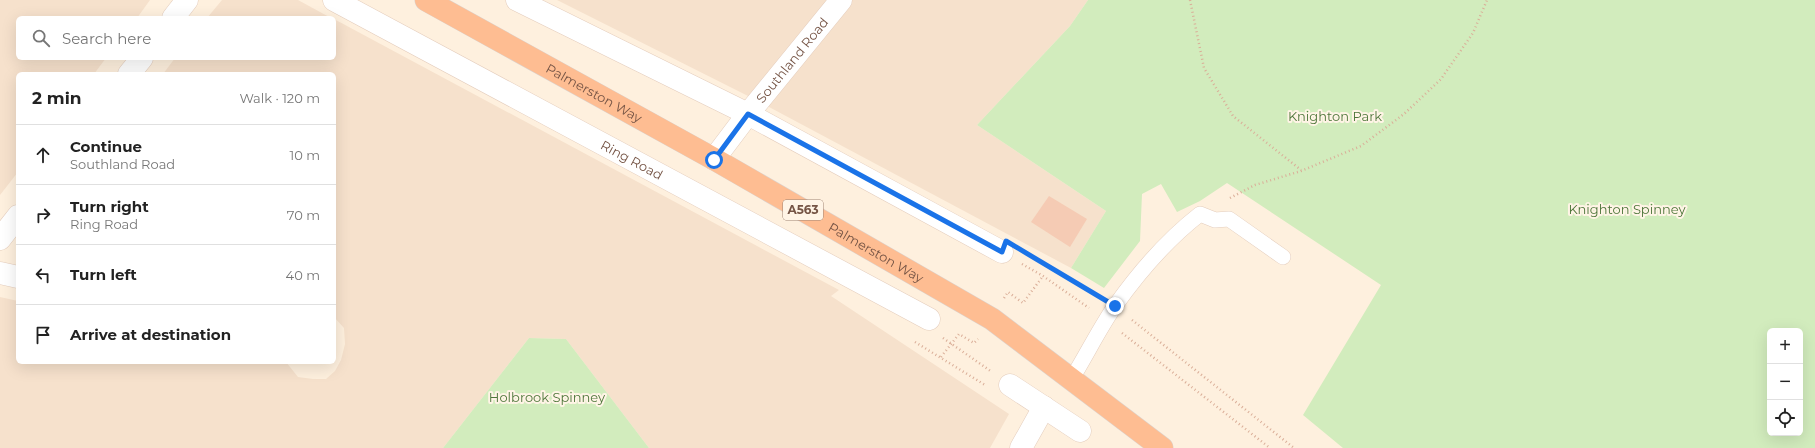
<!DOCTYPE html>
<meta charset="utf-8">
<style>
:root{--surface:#fff;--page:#f2f2f2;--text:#222;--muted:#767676;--line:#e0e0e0}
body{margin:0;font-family:Montserrat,sans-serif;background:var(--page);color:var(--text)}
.controls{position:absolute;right:12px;bottom:12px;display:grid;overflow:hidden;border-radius:6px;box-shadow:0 4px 16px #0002}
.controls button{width:36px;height:36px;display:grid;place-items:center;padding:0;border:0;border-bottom:1px solid var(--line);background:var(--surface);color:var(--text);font:20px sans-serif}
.stop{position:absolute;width:12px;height:12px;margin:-9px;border:3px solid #1a73e8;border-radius:50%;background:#fff}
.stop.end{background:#1a73e8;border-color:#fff;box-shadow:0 1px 4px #0008}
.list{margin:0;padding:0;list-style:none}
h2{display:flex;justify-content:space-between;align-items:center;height:52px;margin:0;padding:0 16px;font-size:17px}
h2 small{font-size:13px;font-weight:400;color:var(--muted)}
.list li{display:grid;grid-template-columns:26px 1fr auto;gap:12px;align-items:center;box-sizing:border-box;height:60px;padding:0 16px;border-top:1px solid var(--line)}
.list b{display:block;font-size:15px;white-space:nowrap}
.list p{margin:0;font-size:13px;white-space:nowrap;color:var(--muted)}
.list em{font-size:13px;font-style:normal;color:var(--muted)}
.icon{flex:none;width:22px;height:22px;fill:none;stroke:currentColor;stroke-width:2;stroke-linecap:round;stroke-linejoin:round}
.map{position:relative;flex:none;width:1815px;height:448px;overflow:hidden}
.search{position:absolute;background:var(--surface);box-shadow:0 4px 16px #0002;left:16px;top:16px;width:320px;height:44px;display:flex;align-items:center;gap:10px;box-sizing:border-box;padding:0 14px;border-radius:6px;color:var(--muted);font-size:15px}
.panel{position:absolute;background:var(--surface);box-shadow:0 4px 16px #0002;left:16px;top:72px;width:320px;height:292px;border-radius:6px}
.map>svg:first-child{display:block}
</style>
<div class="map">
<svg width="1815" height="448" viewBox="0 0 1815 448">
<rect width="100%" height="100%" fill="#fef0de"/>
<!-- residential -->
<g fill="#f6e1cc">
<path d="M0,0H150L137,18H18V58H106L94,74H18V172L0,195Z"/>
<path d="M222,0H298L331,18H207Z"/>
<path d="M557,0H1088L1070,26L977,125L1106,211L1071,268L758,101Z"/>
<path d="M334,19L839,290L831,296L1009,414L990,448H649L566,339L529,338L443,448H0V297L18,301V362H286L298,377L313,379H326L335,371L341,360L345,344L344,328L334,317V74H163L175,58H334Z"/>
</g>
<!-- green -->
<g fill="#d2ecbd" fill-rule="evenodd">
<path d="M1088,0H1815V448H1343L1303,415L1381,285L1227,183L1200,201L1177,212L1161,184L1142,194L1140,241L1104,288L1071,268L1106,211L977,125L1070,26ZM1770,331H1800V433H1770Z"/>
<path d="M529,338L566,339L649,448H443Z"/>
</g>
<!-- building -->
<path fill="#f5cbb4" d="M1049,196L1087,219L1070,247L1031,222Z"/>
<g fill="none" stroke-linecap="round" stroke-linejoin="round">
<defs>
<path id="service" d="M1071,380C1086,356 1099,329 1115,306C1139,272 1168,239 1200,214L1215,220L1229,219L1283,257"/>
<g id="minor">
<path id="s1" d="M334,0L929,319"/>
<path d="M517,0L748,114L1002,252"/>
<path d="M173,18L187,0"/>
<path d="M129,74L142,58"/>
<path id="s2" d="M714,159L748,114L841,0"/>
<path d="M0,239L18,216"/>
<path d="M0,273L18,277"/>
<path d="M1010,385L1080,431"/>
<path d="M1021,448L1044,407"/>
</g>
<g id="trunk">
<path id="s3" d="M426,0L714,159L992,319L1162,448"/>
</g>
</defs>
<!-- service casing -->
<use href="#service" stroke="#e4cdbd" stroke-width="16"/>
<!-- minor casing -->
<use href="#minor" stroke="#e4cdbd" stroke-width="23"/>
<!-- trunk casing -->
<use href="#trunk" stroke="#dbd3cf" stroke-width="23"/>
<!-- path -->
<g stroke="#daae98" stroke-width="2.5" stroke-dasharray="1 3" stroke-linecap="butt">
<path d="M1190,0L1204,68L1233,116L1301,170"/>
<path d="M1230,198L1255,185L1301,171L1361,146L1404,114L1441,79L1473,33L1487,0"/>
<path d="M1027,254L1096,295"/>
<path d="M1022,264L1043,276L1089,308"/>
<path d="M1004,298L1008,292L1023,303L1043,276"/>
<path d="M1132,320L1294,448"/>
<path d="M1122,333L1270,448"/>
<path d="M943,338L992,372"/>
<path d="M915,342L985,385"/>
<path d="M941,357L959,334L974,343L978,339"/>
</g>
<!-- service -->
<use href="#service" stroke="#fff" stroke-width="15"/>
<!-- minor -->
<use href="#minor" stroke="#fff" stroke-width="22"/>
<!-- trunk -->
<use href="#trunk" stroke="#febd92" stroke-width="22"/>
</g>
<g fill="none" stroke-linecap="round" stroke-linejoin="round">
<!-- route -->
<path stroke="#1a73e8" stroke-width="5" d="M714,160L748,114L1002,252L1006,241L1115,306"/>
</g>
<g text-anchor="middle" stroke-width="4" stroke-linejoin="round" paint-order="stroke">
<!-- shield labels -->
<rect fill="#fff4e6" stroke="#9e8475" stroke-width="1" x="783" y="200" width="40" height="20" rx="3"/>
<g font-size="12" font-weight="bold" fill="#755445">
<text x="803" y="214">A563</text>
</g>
<!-- street labels -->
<g font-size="13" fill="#755445" stroke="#fff4e6">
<text dy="5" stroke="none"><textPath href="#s2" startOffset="126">Southland Road</textPath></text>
<text dy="5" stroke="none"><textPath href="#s3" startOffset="192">Palmerston Way</textPath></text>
<text dy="5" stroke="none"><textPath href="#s1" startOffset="338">Ring Road</textPath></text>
<text dy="5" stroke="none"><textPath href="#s3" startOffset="516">Palmerston Way</textPath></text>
</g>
<!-- park labels -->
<g font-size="13" fill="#4e763a" stroke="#fff4e6">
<text x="1335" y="121">Knighton Park</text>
<text x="1627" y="214">Knighton Spinney</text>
<text x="547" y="402">Holbrook Spinney</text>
</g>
</g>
</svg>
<div class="controls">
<button>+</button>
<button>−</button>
<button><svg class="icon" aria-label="locate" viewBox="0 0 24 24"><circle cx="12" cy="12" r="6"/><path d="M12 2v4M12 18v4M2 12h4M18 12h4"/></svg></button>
</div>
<div class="stop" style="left:714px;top:160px"></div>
<div class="stop end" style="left:1115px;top:306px"></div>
<div class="search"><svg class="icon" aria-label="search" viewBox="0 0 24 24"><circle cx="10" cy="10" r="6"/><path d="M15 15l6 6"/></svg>Search here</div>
<section class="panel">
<h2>2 min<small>Walk · 120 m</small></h2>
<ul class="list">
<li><svg class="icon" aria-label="ahead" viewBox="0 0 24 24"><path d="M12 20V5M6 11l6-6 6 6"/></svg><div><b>Continue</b><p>Southland Road</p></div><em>10 m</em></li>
<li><svg class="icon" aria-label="right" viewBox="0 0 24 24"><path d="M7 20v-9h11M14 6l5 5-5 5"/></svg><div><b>Turn right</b><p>Ring Road</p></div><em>70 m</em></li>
<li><svg class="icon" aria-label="left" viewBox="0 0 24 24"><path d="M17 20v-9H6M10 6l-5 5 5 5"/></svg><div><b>Turn left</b></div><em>40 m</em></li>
<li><svg class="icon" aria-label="arrive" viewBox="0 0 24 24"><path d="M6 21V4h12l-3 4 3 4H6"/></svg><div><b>Arrive at destination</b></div></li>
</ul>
</section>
</div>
